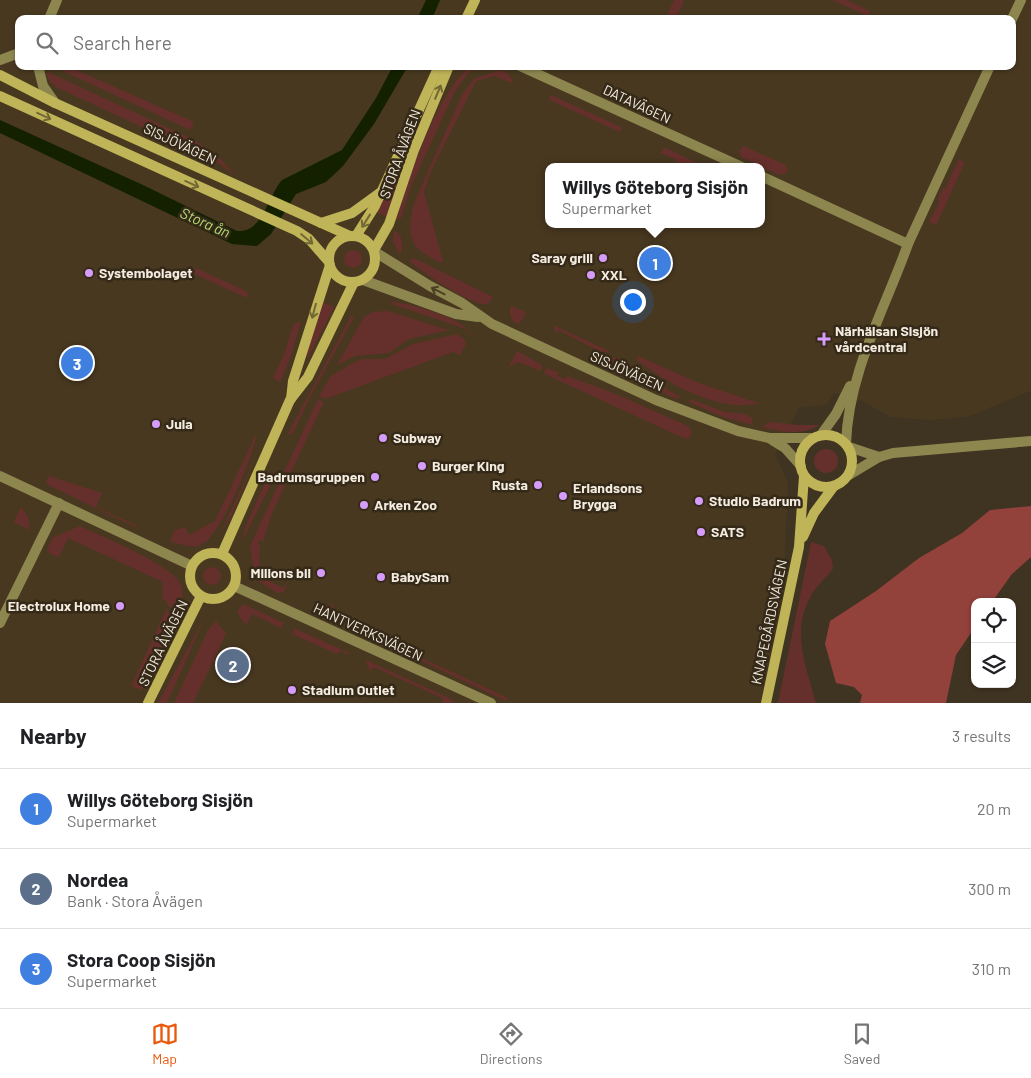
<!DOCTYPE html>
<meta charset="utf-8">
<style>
:root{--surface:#fff;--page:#f6f6f6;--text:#202124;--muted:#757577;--line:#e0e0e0;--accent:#ea580c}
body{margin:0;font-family:Barlow,sans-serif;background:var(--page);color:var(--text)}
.controls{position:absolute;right:15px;bottom:15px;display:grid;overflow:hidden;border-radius:10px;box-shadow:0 1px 4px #0004}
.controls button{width:45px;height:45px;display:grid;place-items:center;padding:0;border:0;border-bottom:1px solid var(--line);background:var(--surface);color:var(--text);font:25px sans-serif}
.you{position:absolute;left:632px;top:301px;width:18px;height:18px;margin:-12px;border:4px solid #fff;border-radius:50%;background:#1a73e8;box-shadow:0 0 0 8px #1a73e833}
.badge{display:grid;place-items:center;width:32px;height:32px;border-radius:50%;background:var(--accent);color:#fff;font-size:16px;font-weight:700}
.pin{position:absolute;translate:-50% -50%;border:2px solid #fff;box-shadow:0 1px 5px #0006}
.popup{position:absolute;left:545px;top:163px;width:220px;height:65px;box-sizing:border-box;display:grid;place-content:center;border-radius:10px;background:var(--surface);filter:drop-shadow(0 1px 4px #0005);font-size:16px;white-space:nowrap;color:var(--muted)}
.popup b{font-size:19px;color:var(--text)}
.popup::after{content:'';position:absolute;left:50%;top:100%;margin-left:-10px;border:10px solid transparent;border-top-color:var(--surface)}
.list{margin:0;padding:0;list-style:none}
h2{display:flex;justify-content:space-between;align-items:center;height:65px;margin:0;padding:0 20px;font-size:21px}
h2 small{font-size:16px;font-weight:400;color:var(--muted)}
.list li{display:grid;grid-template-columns:32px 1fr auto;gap:15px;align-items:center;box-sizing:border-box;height:80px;padding:0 20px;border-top:1px solid var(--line)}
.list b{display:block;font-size:19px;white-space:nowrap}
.list p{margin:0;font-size:16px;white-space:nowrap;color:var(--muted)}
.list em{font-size:16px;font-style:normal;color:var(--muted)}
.icon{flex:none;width:28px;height:28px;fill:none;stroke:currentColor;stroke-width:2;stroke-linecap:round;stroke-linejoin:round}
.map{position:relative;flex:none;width:1031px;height:703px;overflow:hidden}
.search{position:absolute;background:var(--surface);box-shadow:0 1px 4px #0004;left:15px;right:15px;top:15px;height:55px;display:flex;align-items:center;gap:12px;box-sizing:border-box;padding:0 18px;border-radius:10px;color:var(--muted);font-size:19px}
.sheet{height:305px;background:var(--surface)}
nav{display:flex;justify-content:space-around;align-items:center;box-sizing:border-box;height:70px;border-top:1px solid var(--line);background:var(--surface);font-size:14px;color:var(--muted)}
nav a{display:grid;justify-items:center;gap:2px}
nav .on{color:var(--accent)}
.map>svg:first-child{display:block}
</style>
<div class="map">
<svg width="1031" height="703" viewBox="0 0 1031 703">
<rect width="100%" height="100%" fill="#3f3321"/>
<!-- built -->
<path fill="#483820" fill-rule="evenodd" d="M0,0H1031V391L967,417L929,420L890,417L862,401L834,393L827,404L799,408L775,454L788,482L783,594L760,703H0ZM19,19H1012V66H19ZM549,167H761V224H549Z"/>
<!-- green -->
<g fill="#65302b">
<path d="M674,0H684L676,19H665Z"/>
<path d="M832,0H847L870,11L868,16Z"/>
<path d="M52,66H67L194,122L190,130Z"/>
<path d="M473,66H487L469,72L455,91L411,186L401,218L395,220C406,186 441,81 473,66Z"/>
<path d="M500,70L508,74L513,81L512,83L495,76L476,81L430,173L424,192L443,261L441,263C409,248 406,237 414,203L462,95L474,79Z"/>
<path d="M48,72L194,140L215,153L236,176L196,147L175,138L157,137L142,127L58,88L51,83L46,74Z"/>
<path d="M551,95L621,127L622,129L620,132L549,100Z"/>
<path d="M743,146L786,165L788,172L779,175L741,157L739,151Z"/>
<path d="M664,148H666L706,167H677L674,165L676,160L661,153Z"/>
<path d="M404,154L398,183L387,217L376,212Z"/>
<path d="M959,159L964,163L962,169L936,225L929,222L939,203L938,199L943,188L945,189Z"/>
<path d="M394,230C403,236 404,245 400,255L393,242Z"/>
<circle cx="353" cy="259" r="9"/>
<path d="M414,258L493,297L488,304C471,307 423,272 409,261Z"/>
<path d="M196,268L248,292L247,298L192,273Z"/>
<path d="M321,301L334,307L308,358L306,357Z"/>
<path d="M391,301C409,304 467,318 472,336L466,329L392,304Z"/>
<path d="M511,306L526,312L519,325C511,321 508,314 511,306Z"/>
<path d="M387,311L449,330L409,339L389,353L355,356L337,365L364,317L373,312Z"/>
<path d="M351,316L354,317L310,397L293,433L287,435Z"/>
<path d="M301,321L291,356L280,382L273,378L285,352L293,325Z"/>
<path d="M553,325L613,353L599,351L558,330L556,334Z"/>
<path d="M457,334L464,339L466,344L460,355L453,352L325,399L319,396L330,377L351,364L363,359H385L413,344Z"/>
<path d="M517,351L542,365L541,371L518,362L508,368Z"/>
<path d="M602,355L623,359L648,379L681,397L677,399L631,378L597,357Z"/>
<path d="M638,356L699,383L761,404C752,404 743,406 734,405C700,401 662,380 636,359Z"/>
<path d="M547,368L559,373L557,376L565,379L567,376L611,392L688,426L691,429V436L686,439L681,437L545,374L544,372Z"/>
<path d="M318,399L324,402L272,513L263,542L259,540L258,544L261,546C257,557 262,566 259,576L283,588L288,581L284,592L277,593L255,579L250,546Z"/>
<path d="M690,399L725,412L745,414L752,418L753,425L723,417L689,402Z"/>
<path d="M771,422L797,425H820C800,436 782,432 761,427Z"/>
<path d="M257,432C254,454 221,538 200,545C190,549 180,544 170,541L174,531L185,527L189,535L215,521Z"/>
<circle cx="826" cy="461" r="12"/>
<path d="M257,454L232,515L221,532Z"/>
<path d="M270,472L276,474L242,541L246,525Z"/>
<path d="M49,476L102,493L96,507L138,526L135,527L50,486L46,483Z"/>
<path d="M21,507L28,517L30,530L14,522Z"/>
<path d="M80,526C102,537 172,564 181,585C185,595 180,605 176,615L162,597L163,582L68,538L59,557L52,555L47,550L52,538Z"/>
<path d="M811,542L824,546L832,560L833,569C826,578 816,586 811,596C790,630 807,669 816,703H778Z"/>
<circle cx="212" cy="576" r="9"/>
<path d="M243,604L284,623L281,628L252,614L247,624L243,622L237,612Z"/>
<path d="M332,604L337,618L351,625V627L319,612L320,609Z"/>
<path d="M167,608L174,621L141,690L131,686Z"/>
<path d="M206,615L167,703H158Z"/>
<path d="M216,621L226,634L193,703H174L208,630Z"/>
<path d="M294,628L349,653L350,655L340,651L337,654L292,634Z"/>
<path d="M370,634L508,698L506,701L369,636Z"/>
<path d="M366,660L449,698L454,703H443L442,698L376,668H372L370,672Z"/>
</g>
<!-- forest -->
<path fill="#92413b" d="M1031,506V557L1012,574L992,602H975V627L956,655L946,703H860L862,695L854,687L836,683L825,644L830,621L876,591L919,558L962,533L990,510Z"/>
<!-- water -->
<g fill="#132100">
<path d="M426,0H440L432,19H417Z"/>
<path d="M393,66H408L374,124L343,166L326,182L296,194L271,234L257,246L232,244L0,133V120L143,185L237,231C263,233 267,197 282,180L342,150L376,98Z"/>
</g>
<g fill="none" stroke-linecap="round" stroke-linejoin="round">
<!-- street -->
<g stroke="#8d874f" stroke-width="10">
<path d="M49,19L57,0"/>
<path d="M1012,19L1021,0"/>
<path d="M0,60L19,53"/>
<path d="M38,66L43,86L55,103"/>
<path d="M520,66L742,167"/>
<path d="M761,176L908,244L990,66"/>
<path d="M375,252L430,286L462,303L492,324L656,400L738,431L769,438H813"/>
<path d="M363,280L456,314L478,317"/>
<path d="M821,435L836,414L850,386"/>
<path d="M772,440L785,448L801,466"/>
<path d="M846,444C848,373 885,309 908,244"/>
<path d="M849,447L879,457"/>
<path d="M849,475L879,457L893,453L1031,441"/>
<path d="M0,476L192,566"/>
<path d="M234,586L491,703"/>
<path d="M0,623L59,503"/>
</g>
<!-- secondary -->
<g stroke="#bfb457" stroke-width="10">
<path d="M466,19L475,0"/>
<path d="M0,75L55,103L350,236"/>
<path d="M0,96L297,231L309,239L329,262"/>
<path d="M321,223L352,213L381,192"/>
<circle cx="352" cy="259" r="23"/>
<path d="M356,236L375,206L439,66"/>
<path d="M374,250L389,224L414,150L449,66"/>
<path d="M291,399L293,381L330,265"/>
<circle cx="826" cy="461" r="26"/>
<path d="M803,537L814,513L834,486"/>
<circle cx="213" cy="576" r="23"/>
<path d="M222,554L290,400L308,377L354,282"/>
<path d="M148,703L201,596"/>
<path d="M766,703L799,547L804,476"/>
</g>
</g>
<!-- one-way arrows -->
<defs><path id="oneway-shaft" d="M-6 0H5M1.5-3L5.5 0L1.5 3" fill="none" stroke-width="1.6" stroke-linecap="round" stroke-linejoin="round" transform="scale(1.25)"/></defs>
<g stroke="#736834">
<use href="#oneway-shaft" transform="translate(438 92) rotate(-67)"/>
<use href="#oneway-shaft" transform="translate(44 116) rotate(25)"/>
<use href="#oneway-shaft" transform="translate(192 184) rotate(24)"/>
<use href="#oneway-shaft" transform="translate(366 221) rotate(122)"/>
<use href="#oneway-shaft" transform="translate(307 239) rotate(40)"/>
<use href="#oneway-shaft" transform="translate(314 311) rotate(105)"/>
</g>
<use stroke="#4b4026" href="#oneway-shaft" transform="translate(438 291) rotate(-153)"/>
<!-- markers -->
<g fill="#d59cfb" stroke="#352918" stroke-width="2">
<circle cx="603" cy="258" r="5"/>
<circle cx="89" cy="273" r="5"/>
<circle cx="591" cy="275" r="5"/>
<path d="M821.5 331.5h5v5h5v5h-5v5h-5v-5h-5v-5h5z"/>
<circle cx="156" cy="424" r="5"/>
<circle cx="383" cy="438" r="5"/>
<circle cx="422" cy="466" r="5"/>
<circle cx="375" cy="477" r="5"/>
<circle cx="538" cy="485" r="5"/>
<circle cx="563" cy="496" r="5"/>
<circle cx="699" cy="501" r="5"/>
<circle cx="364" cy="505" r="5"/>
<circle cx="701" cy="532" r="5"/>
<circle cx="321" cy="573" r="5"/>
<circle cx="381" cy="577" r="5"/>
<circle cx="120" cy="606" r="5"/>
<circle cx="292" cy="690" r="5"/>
</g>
<g text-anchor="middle" stroke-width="5" stroke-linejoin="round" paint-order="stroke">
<!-- street labels -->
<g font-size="14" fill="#f4ece1" stroke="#352918">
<text transform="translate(637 104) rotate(25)" y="5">DATAVÄGEN</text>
<text transform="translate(180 144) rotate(25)" y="5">SISJÖVÄGEN</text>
<text transform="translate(400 154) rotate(-70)" y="5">STORA ÅVÄGEN</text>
<text transform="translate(627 371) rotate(24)" y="5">SISJÖVÄGEN</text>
<text transform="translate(769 622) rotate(-78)" y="5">KNAPEGÅRDSVÄGEN</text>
<text transform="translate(368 632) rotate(25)" y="5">HANTVERKSVÄGEN</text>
<text transform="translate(163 643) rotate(-64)" y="5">STORA ÅVÄGEN</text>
</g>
<!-- poi labels -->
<g font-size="14" font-weight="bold" fill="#f4ece1" stroke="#352918" text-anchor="start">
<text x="593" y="263" text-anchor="end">Saray grill</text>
<text x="99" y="278">Systembolaget</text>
<text x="601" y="280">XXL</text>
<text x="835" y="336">Närhälsan Sisjön<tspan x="835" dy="16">vårdcentral</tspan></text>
<text x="166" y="429">Jula</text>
<text x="393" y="443">Subway</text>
<text x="432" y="471">Burger King</text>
<text x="365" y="482" text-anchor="end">Badrumsgruppen</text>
<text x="528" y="490" text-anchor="end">Rusta</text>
<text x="573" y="493">Erlandsons<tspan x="573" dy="16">Brygga</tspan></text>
<text x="709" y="506">Studio Badrum</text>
<text x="374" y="510">Arken Zoo</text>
<text x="711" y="537">SATS</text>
<text x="311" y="578" text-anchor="end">Millons bil</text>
<text x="391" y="582">BabySam</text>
<text x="110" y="611" text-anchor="end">Electrolux Home</text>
<text x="302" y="695">Stadium Outlet</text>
</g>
<!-- water labels -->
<g font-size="15" font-style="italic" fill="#b2dd76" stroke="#352918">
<text transform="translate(205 223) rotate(24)" y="5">Stora ån</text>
</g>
</g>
</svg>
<div class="controls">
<button><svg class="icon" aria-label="locate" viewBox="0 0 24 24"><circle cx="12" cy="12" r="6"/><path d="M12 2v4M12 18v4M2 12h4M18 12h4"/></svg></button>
<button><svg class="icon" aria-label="layers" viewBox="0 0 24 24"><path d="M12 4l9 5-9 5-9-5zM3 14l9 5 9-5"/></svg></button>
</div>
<div class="you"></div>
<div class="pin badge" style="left:655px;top:263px;background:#3f7fe0">1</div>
<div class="popup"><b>Willys Göteborg Sisjön</b>Supermarket</div>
<div class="pin badge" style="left:233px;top:665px;background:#5c6f8a">2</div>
<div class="pin badge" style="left:77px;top:363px;background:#3f7fe0">3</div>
<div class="search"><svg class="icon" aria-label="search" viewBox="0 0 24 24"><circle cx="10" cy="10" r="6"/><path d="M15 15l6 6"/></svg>Search here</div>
</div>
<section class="sheet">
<h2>Nearby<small>3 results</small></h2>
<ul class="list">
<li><span class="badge" style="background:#3f7fe0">1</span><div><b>Willys Göteborg Sisjön</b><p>Supermarket</p></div><em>20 m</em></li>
<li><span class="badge" style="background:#5c6f8a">2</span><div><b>Nordea</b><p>Bank · Stora Åvägen</p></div><em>300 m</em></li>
<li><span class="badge" style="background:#3f7fe0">3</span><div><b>Stora Coop Sisjön</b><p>Supermarket</p></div><em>310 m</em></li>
</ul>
</section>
<nav>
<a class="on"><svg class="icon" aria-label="map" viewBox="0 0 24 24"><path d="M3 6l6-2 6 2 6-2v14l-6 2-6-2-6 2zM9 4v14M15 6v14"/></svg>Map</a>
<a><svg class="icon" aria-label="directions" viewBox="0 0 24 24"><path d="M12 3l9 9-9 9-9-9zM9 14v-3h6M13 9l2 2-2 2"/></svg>Directions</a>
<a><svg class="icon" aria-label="saved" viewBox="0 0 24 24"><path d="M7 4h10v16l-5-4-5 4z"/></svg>Saved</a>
</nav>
